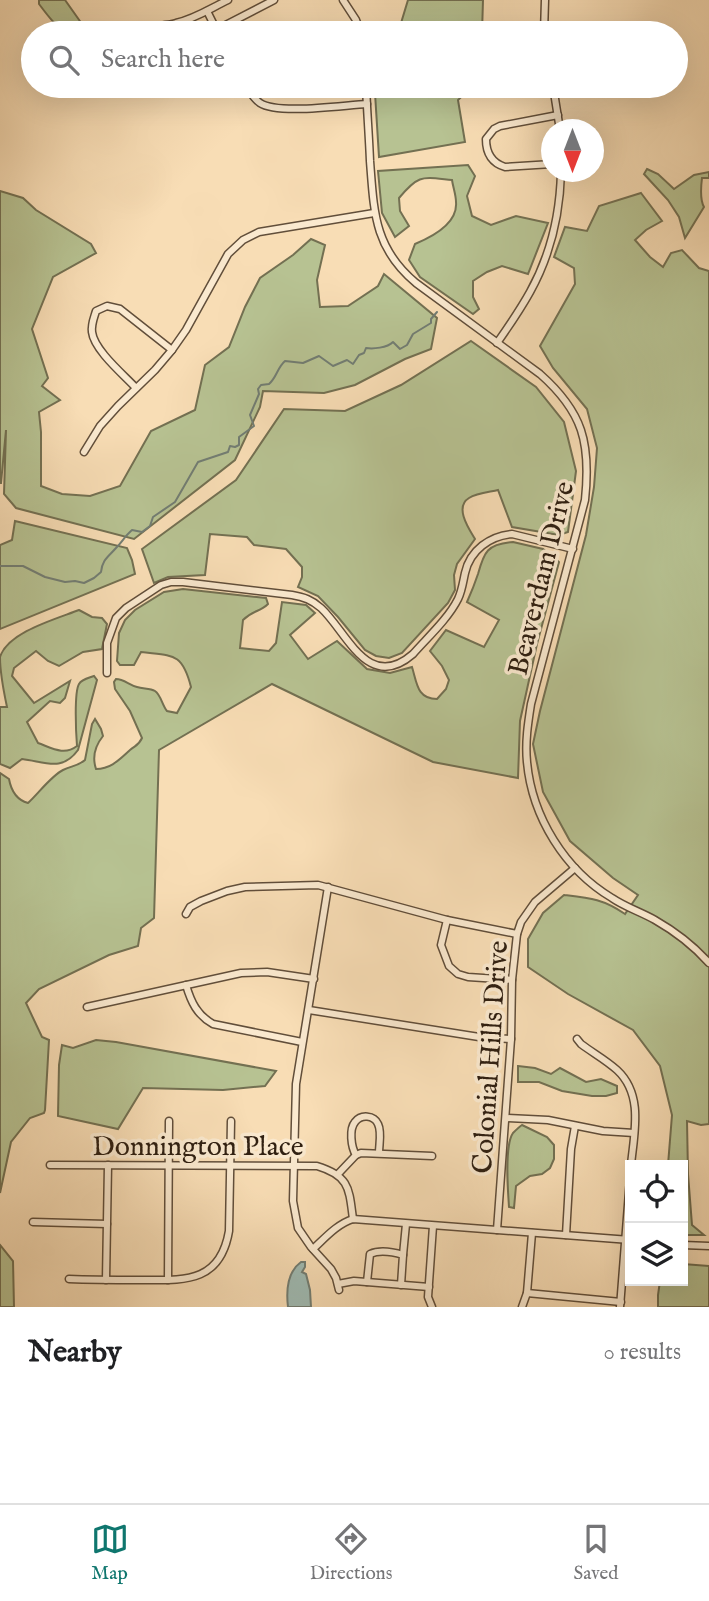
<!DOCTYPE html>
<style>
:root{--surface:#fff;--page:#f6f6f6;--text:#202124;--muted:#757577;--line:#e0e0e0;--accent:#0f766e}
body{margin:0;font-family:"IM FELL English",serif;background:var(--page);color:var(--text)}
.controls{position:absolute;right:21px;bottom:21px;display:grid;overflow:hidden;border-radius:0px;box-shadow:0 7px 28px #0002}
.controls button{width:63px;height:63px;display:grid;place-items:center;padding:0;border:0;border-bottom:2px solid var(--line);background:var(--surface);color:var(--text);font:35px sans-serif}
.compass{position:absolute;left:541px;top:119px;width:63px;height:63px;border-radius:50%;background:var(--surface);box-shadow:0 7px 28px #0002;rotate:180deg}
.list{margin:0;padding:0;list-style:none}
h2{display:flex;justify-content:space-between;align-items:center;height:91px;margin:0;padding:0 28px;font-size:30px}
h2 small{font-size:23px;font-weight:400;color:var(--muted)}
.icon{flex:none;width:38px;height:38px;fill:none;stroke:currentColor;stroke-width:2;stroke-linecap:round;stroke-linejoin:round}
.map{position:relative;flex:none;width:709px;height:1307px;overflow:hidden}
.search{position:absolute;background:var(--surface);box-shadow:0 7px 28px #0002;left:21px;right:21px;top:21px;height:77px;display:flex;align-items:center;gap:18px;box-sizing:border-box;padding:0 24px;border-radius:38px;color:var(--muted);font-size:26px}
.sheet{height:196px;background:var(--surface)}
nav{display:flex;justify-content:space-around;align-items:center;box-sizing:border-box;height:98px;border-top:2px solid var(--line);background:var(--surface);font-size:19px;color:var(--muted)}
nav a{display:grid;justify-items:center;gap:4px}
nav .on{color:var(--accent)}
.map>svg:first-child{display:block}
</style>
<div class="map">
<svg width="709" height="1307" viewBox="0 0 709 1307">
<rect width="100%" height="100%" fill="#f8ddb5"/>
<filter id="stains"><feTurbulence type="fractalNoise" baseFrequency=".00286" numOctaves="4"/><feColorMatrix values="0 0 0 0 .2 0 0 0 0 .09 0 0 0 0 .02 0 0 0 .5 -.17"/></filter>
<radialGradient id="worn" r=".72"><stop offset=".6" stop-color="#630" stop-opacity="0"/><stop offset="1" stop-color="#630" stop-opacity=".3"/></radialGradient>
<!-- green -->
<g fill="#b7c292" stroke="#737052" stroke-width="2">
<path d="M39,0H65L82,24L102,33C63,33 63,36 39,4Z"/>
<path d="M408,0H483L482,33H398Z"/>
<path d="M378,86H473L458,100L465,142L379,157L375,93Z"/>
<path d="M468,165L475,176L467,196L472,216L491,225L516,216L548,223L528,274L502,266L487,272L473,281V297L479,309L473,314L420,277L409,260L415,244C432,237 458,224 456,202C456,195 453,187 452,180C422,177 419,174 399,198L400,211L409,226L395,237L382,213L378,171Z"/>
<path d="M647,169L658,174L674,189L694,175L709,172V178H702C701,186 700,200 704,207L685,238L679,217L668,200L644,174Z"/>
<path d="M0,191L23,198L36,210L91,244L96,253L53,277L32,329L48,378L42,386L60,400L39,412L41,432V486L62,494L90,496L120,486L151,431L195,410L205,365L229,347L245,307L260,278L293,255L311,239L325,245L317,280L320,307L348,306L378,286L384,274L437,318L431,349L405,359L355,385L324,393L263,391L260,407L235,460L134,539L16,508L4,494L6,430L1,483H0Z"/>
<path d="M641,193L662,221L646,230L635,240L650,257L663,267L671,253L682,250L699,268L709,271V1124L701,1125L687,1121L688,1174L692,1225L704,1235H683V1165H668L672,1115L660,1066L633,1030L568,994L528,967V939L543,913L564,895C590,898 603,899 625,914L638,895L613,878L570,841L543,792L533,744L540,711L586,535L594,487L597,448L587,409L553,368L540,346L575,284L574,268L554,257L565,227L587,231L599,206Z"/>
<path d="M471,341L536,387L564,422L576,471L568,532L559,535L512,527L498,490C490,492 477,493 469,498C454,507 469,529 475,539L457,564L454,575L455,590L448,603L402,653L389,658L376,656L365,650L338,617L318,596L298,587L302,577V567L286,549L254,545L247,537L210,534L205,575L168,577L154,583L142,549L236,480L284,409L345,411L401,385Z"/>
<path d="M15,521L127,548L132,560L135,574L0,629V545L12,540Z"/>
<path d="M513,542L543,549L559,562L537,644L520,721L518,778L433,762L272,684L159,750L154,918L141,928L138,946L109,955L39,989L26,1003L42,1037L49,1040L45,1110L44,1113L30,1118L11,1142L0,1193V773L9,779C11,790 17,800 28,803C38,794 51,776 63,770C71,766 78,766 85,760L92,724L95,719L101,729L103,736C95,746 92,757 96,769C111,769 120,759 130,750C136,745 139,745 142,738L130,711L115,689L114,682L116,679C124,679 129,685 137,687C143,689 150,688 155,691C161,695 162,705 167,711L177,713L191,687C182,652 173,656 141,652L134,665H120L117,661L119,633L125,620L135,610L164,592L183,589L266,598L268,604C260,612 253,610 243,620L240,648L269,651L276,643L282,602L306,605L315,613L290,635L308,659L337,641L367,669L390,673L412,667C417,683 417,699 437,699L446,689L449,680L442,666L430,651L446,630L484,647L499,620L467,602C471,593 475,583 478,574C484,552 487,544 513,542Z"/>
<path d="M79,610L92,617L102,618L107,624L102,649L83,652L59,666L48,661L36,651L14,668L12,676L34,703L70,681L65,698L60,703L50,701L27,722L38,743C52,748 64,756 77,746C76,734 74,692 79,684C82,679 89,678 94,676L97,680L78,750C62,772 46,762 22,759L10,768L0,764V707H7C4,693 0,671 0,657C8,632 56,619 79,610Z"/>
<path d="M96,1040L116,1042L276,1071L265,1086L223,1090L143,1088L118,1129L58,1116L59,1065L62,1045L73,1048Z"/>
<path d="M518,1066L535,1068L551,1074L560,1068L586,1082L601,1079L617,1086V1093L606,1096H592L562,1091L539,1082H518Z"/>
<path d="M522,1125L547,1137L554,1145V1159L550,1168L542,1174L530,1176L516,1186L514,1208L509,1207C508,1191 504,1146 513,1133C516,1130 519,1127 522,1125Z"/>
<path d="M0,1245L13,1261L14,1307H0Z"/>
<path d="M683,1264L709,1266V1307H658V1295L660,1281H683Z"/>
</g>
<!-- water -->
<path fill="#9fbbb4" stroke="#727d73" stroke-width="2" d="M301,1262H305V1267L302,1272L306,1274L310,1290L311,1307H288C286,1290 287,1272 301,1262Z"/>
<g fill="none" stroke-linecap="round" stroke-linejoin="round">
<!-- stream -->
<path stroke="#727d73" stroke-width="2" d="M0,566H23L45,577L65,582L75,581L84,583L94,578L101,572C102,560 108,557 116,548C122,542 125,536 132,530L142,532L150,526L153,517L175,502L198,462L228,452L230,446L235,447L239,445V437L254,426L250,415L259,394L258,389L261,385L269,384C277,377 277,368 285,361L303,363L319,356L333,366L347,360L353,364L359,355L364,353L366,348C373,349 387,348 393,342L400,349L407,345L413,334L431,323V319L437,312"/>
<defs>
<g id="minor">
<path d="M343,0L356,20L361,33"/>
<path d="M207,11L217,31"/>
<path d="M216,30L274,0"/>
<path d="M144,33C151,25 166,26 176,23C195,19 211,8 228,0"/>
<path d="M544,33L545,0"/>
<path d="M246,86C250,92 254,99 260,103C278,115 344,105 367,104"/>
<path d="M366,86C367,111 369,136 370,161C374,212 374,248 416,283L540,374C583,412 591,443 585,500L531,704C528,723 525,742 527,762C532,817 565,870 612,898C625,907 641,912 655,920C676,932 693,945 709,963"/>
<path d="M553,86L560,130"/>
<path d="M552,164L505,167C492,163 486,153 486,139L494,129L500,126L558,115"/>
<path d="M497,343C509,326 520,310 530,292C550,256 560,213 561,172"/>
<path d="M136,388C124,375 94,350 92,332C91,324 94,318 96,311L107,306L120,309L172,350"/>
<path d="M84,452L100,426L118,406L155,370L172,350L186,330L228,254L243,240L259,232L374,213"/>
<path d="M107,673V643L116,618L126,608L161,585L171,582H183L292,595C304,597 312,600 321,608C347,632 368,693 413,654C427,638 448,619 458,599C462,591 463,582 465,573C470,550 490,536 512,534L573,549"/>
<path d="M328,887L296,1084L293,1201L298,1228L311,1247L331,1269L336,1278L339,1290"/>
<path d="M186,914L190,907L201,901L227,891L245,887L318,885L447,920L517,934"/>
<path d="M447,920L441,945L449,966L458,974L468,977L512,980"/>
<path d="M186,985C191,1002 197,1015 213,1024L302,1042"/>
<path d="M87,1007L241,973L267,972L314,979"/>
<path d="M309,1010L479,1037L511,1039"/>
<path d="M577,1039L581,1044C593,1053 606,1060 617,1070C644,1095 634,1133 631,1165"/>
<path d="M506,1118L548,1120L603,1131L634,1133"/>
<path d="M356,1155C351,1147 349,1129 355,1122C361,1114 374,1115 378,1124C382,1132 379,1144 379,1153"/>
<path d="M50,1165L317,1166C350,1176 349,1189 353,1219"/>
<path d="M338,1174L356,1155L361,1153L432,1156"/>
<path d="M33,1222L107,1224"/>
<path d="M497,1230L511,1039L512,980L517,934L521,922L535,902L575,868"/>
<path d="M566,1235L571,1149L575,1126"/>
<path d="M683,1245L709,1246"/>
<path d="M313,1249C325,1238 337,1224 353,1219L630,1240"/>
<path d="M403,1255L406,1224"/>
<path d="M69,1279C93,1280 116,1280 140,1280C183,1280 220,1284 229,1231L231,1121"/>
<path d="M106,1280L108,1165"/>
<path d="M168,1280L169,1121"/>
<path d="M367,1282L370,1254C379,1250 393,1252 403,1255L401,1285"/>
<path d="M338,1284L354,1281L429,1287"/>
<path d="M527,1293L621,1302"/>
<path d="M432,1307L428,1297L433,1226"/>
<path d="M522,1307L527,1293L532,1233"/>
<path d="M620,1307L630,1179"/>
</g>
</defs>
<!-- minor casing -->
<use href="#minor" stroke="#614e3a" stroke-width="9"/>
<!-- minor -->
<use href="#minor" stroke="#fae9cf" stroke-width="6"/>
</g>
<g text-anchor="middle" stroke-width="7" stroke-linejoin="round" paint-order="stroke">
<!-- street labels -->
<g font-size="28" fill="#2f1f11" stroke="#fae9cf">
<text transform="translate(540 578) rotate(-76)" y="10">Beaverdam Drive</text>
<text transform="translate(489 1057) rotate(-86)" y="10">Colonial Hills Drive</text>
<text x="198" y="1155">Donnington Place</text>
</g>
</g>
<rect width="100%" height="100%" filter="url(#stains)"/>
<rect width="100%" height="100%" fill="url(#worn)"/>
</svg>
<div class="controls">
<button><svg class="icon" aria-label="locate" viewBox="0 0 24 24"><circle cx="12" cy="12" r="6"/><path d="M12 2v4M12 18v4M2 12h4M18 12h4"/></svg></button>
<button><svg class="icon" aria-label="layers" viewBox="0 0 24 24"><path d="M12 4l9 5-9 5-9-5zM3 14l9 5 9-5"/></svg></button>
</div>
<svg class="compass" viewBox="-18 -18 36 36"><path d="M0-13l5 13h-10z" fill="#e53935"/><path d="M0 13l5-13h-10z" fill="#757577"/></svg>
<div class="search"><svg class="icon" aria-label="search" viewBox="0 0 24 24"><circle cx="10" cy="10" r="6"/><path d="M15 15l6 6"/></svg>Search here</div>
</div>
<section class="sheet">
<h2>Nearby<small>0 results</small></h2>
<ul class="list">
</ul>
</section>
<nav>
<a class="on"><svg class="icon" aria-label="map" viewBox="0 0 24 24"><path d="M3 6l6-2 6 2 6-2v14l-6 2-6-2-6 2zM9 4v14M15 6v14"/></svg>Map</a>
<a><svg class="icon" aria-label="directions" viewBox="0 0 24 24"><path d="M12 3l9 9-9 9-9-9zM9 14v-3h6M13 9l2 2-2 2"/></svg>Directions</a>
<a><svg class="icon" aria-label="saved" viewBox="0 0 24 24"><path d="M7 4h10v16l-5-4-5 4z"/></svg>Saved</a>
</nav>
